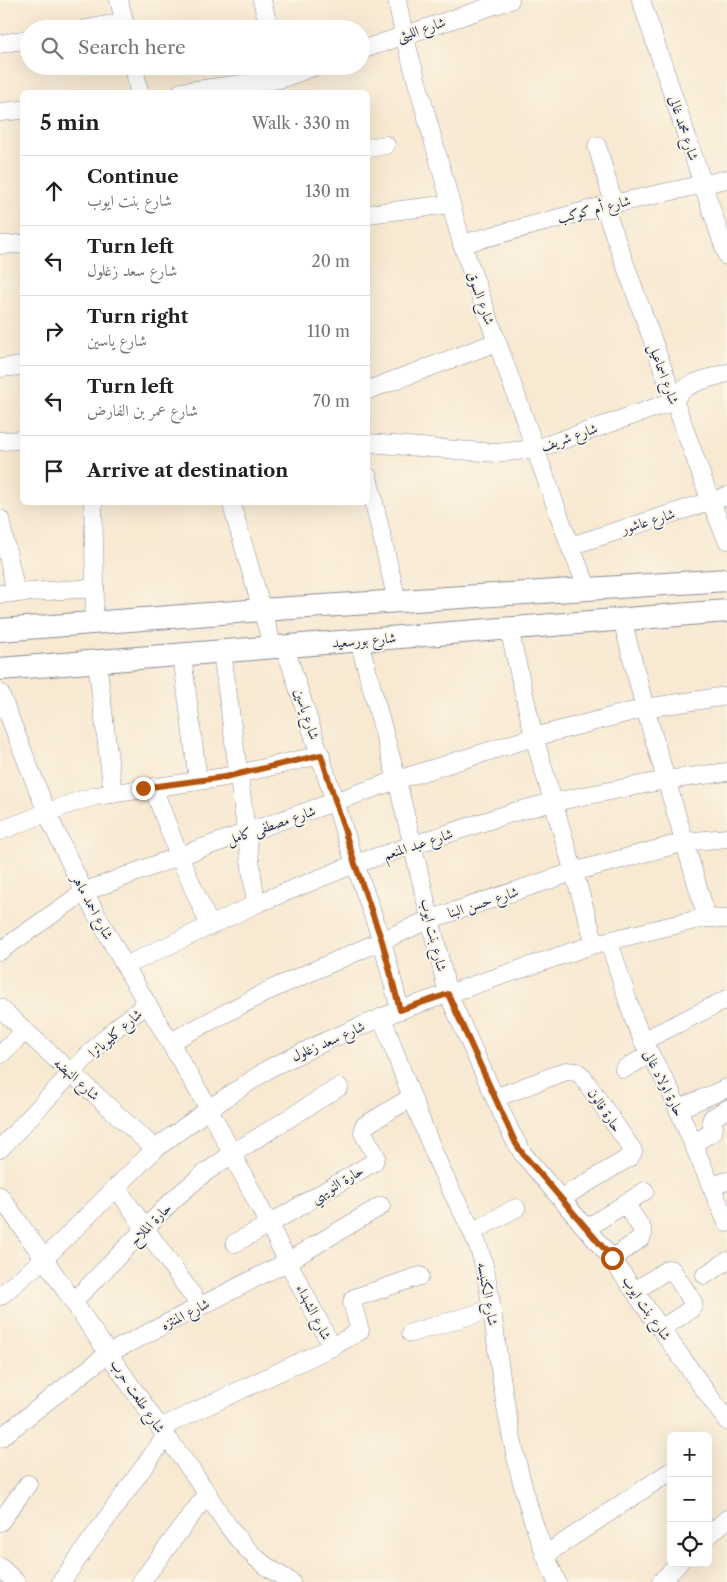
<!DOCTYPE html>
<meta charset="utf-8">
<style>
:root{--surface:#fff;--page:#f2f2f2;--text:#222;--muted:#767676;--line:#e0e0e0}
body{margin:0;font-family:"Libre Caslon Text",Amiri,serif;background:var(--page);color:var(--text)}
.controls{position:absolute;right:15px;bottom:15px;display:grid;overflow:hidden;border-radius:8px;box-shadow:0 5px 20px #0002}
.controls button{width:45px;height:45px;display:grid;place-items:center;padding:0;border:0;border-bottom:1px solid var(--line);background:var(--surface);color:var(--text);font:25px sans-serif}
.stop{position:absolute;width:15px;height:15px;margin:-11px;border:4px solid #b45309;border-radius:50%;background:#fff}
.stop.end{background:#b45309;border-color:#fff;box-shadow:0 1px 5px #0008}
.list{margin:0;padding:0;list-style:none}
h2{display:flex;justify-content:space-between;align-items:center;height:65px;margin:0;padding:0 20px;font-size:21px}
h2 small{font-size:16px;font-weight:400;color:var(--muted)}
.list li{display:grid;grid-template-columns:32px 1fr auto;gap:15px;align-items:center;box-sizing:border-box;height:70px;padding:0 20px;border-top:1px solid var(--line)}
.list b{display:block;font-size:19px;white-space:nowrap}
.list p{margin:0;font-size:16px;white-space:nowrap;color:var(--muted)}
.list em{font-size:16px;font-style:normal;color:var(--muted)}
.icon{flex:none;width:28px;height:28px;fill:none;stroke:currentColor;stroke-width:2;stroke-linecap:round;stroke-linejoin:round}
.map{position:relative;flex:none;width:727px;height:1582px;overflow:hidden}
.search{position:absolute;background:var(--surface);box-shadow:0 5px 20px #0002;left:20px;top:20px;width:350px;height:55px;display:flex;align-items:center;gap:12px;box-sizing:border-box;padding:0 18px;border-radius:28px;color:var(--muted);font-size:19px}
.panel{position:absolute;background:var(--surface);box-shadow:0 5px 20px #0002;left:20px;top:90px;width:350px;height:415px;border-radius:8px}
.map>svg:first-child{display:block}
</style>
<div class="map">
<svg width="727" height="1582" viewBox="0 0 727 1582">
<rect width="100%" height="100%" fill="#fcf5e5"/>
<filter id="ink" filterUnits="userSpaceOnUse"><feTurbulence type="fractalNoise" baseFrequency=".02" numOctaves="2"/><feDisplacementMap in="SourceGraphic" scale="10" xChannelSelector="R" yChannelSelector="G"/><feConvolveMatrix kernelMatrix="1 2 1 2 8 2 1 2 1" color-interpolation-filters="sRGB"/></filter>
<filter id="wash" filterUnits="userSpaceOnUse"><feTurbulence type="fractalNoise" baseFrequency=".0096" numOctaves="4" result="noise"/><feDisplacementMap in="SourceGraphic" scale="20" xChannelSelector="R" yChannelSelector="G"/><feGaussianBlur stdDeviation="1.12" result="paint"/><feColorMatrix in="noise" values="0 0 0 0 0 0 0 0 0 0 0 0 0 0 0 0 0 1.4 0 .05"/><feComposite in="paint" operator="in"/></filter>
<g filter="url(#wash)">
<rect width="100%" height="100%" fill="#f8e9d2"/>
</g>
<g filter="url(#ink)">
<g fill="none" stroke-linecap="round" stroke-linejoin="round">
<defs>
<g id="minor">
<path d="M119,0L126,29"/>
<path d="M262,0L269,29"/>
<path d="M397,0L404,35L462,244L570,546L588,589"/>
<path d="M641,0L727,256"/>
<path d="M85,29L124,22"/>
<path d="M0,44L29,39"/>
<path d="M361,50L510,0"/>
<path d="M134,66L139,92"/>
<path d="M181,92L280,79L316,66"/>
<path d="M0,112L22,110"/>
<path d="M597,146L614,204"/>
<path d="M368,148L386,145"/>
<path d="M604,206L711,502L727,540"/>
<path d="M368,214L451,204"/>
<path d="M462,244L604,206L727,179"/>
<path d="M0,245L22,244"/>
<path d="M0,368L22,366"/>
<path d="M368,390L497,342"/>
<path d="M0,441L22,440"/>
<path d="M368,443L496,453L536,449L674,401C683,382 709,379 727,373"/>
<path d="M368,477L397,601"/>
<path d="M93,502L95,588L94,623"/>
<path d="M231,502L273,648"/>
<path d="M0,519L16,593"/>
<path d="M570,546L727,496"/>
<path d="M0,594L95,588"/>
<path d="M622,619L645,708L707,918"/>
<path d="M509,629L534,737L595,944"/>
<path d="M359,641L397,780L448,994L511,1133L523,1154L612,1259L661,1329L727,1421"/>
<path d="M285,647L355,864L382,941L400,1010"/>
<path d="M222,652L256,904"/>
<path d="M182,655L198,781"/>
<path d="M97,661L113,794"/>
<path d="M0,693L47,813L84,892L125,966L209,1109L332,1347L160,1428"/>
<path d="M153,787L179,856L210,926"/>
<path d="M0,831L72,803L96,796L225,777L321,755"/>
<path d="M609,941L633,1017L643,1041L670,1090L727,1223"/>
<path d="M0,951L84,892L179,856L397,780L534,737L645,708L727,696"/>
<path d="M125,966L256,904L355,864L514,812L553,802L666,780L727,772"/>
<path d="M0,1008L155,1149"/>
<path d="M382,1017C401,1068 419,1119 441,1169C455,1202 476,1230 484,1266C492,1300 495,1336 500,1370C511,1443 526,1516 557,1582"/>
<path d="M643,1041L727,999"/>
<path d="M170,1042L272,989L431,919L573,872L685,842L727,838"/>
<path d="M0,1055L25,1031"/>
<path d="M624,1069L650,1054"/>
<path d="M495,1098L566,1071L577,1072L582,1076L632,1149L633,1152L630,1157L562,1198"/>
<path d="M678,1109L727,1088"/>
<path d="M694,1143L713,1132L714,1128L711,1121L712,1118L727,1109"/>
<path d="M0,1149L93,1050L116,1028L147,1004"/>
<path d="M712,1186L727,1181"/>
<path d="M116,1187L200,1306"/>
<path d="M0,1196C65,1286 124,1381 191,1470C211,1497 226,1529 251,1553C262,1565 277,1573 291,1582"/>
<path d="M587,1228L645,1191"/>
<path d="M472,1232L516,1208"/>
<path d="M235,1243L268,1225L374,1162L376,1156L375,1154L363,1133L364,1126L412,1097"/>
<path d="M612,1259L641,1238L643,1234L642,1229L625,1203"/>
<path d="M705,1275L727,1261"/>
<path d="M635,1291L668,1269L672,1270L693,1302V1306L691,1309L661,1329"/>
<path d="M0,1296L45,1258L155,1149L209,1109L270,1068L328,1040L400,1010L595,944L695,920L707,918L727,919"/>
<path d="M74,1301L174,1199L202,1175L232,1154L339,1087"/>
<path d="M411,1333L492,1309"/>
<path d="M332,1347L360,1331L352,1302L354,1298L420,1276"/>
<path d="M0,1438L109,1353L287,1262L381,1206"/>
<path d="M0,1522L28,1484"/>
<path d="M708,1536L727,1519"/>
<path d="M545,1555L671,1471"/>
<path d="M0,1567L16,1582"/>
<path d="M61,1582L166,1436"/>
<path d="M141,1582L208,1493"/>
<path d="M661,1582L679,1563"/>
</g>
<g id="tertiary">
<path d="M0,630L261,610L727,580"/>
<path d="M0,669L727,611"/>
</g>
</defs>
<!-- minor casing -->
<use href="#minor" stroke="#8a8c98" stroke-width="19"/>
<!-- tertiary casing -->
<use href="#tertiary" stroke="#8a8c98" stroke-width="24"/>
<!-- minor -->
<use href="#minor" stroke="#fff" stroke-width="18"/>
<!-- tertiary -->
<use href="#tertiary" stroke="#fff" stroke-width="22"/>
</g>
</g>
<g fill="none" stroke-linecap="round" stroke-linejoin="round" filter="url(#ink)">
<!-- route -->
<path stroke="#b45309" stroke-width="6" d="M143,788L225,777L321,755L355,864L382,941L400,1010L448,994L516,1144L523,1154L612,1258"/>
</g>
<g text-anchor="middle" stroke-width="4" stroke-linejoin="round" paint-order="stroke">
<!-- street labels -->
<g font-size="14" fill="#1b2f5e" stroke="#fcf5e5">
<text transform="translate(421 29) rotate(-18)" y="5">شارع الليثى</text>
<text transform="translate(684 128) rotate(72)" y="5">شارع محمد غالى</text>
<text transform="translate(594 209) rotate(-14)" y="5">شارع أم كوكب</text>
<text transform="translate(481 298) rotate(70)" y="5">شارع السوق</text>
<text transform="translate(664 374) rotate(70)" y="5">شارع اسماعيل</text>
<text transform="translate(569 437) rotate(-19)" y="5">شارع شريف</text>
<text transform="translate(648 521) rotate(-17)" y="5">شارع عاشور</text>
<text transform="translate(364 640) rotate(-5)" y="5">شارع بورسعيد</text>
<text transform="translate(307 714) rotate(72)" y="5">شارع ياسين</text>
<text transform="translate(271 825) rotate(-19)" y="5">شارع مصطفى كامل</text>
<text transform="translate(418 844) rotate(-18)" y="5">شارع عبد المنعم</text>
<text transform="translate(483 902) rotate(-18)" y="5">شارع حسن البنا</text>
<text transform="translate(93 907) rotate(62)" y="5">شارع احمد ماهر</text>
<text transform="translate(434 935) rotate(77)" y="5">شارع بنت ايوب</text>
<text transform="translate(115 1033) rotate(-41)" y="5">شارع كليوباترا</text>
<text transform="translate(328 1041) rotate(-24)" y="5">شارع سعد زغلول</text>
<text transform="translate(77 1079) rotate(42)" y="5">شارع النهضه</text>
<text transform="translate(664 1083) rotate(63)" y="5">حارة اولاد غالى</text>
<text transform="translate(605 1110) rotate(56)" y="5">حارة فالون</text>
<text transform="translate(337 1184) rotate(-31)" y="5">حارة النويهي</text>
<text transform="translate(150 1224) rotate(-46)" y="5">حارة الملاح</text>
<text transform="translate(488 1294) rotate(80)" y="5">شارع الكنيسه</text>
<text transform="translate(647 1308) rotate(56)" y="5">شارع بنت ايوب</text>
<text transform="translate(314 1312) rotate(63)" y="5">شارع الشهداء</text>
<text transform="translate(185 1314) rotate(-27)" y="5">شارع المنتزه</text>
<text transform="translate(138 1396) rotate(56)" y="5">شارع طلعت حرب</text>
</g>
</g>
</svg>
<div class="controls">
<button>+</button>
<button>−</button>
<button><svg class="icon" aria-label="locate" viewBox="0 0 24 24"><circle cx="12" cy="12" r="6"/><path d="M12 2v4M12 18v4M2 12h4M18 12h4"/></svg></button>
</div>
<div class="stop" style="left:612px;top:1258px"></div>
<div class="stop end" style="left:143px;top:788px"></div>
<div class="search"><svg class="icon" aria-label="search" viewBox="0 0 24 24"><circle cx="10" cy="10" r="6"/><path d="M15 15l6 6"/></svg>Search here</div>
<section class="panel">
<h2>5 min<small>Walk · 330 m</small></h2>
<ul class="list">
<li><svg class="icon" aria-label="ahead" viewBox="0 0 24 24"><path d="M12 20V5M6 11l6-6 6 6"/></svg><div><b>Continue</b><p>شارع بنت ايوب</p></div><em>130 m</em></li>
<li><svg class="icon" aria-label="left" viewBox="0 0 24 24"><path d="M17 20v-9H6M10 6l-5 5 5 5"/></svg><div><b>Turn left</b><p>شارع سعد زغلول</p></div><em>20 m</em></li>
<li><svg class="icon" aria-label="right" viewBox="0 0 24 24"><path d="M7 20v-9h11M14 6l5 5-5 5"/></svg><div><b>Turn right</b><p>شارع ياسين</p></div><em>110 m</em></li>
<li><svg class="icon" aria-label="left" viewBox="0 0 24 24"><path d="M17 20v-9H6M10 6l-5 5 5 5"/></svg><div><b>Turn left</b><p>شارع عمر بن الفارض</p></div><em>70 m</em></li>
<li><svg class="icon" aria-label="arrive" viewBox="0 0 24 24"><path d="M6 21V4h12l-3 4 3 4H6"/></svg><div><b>Arrive at destination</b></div></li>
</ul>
</section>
</div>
